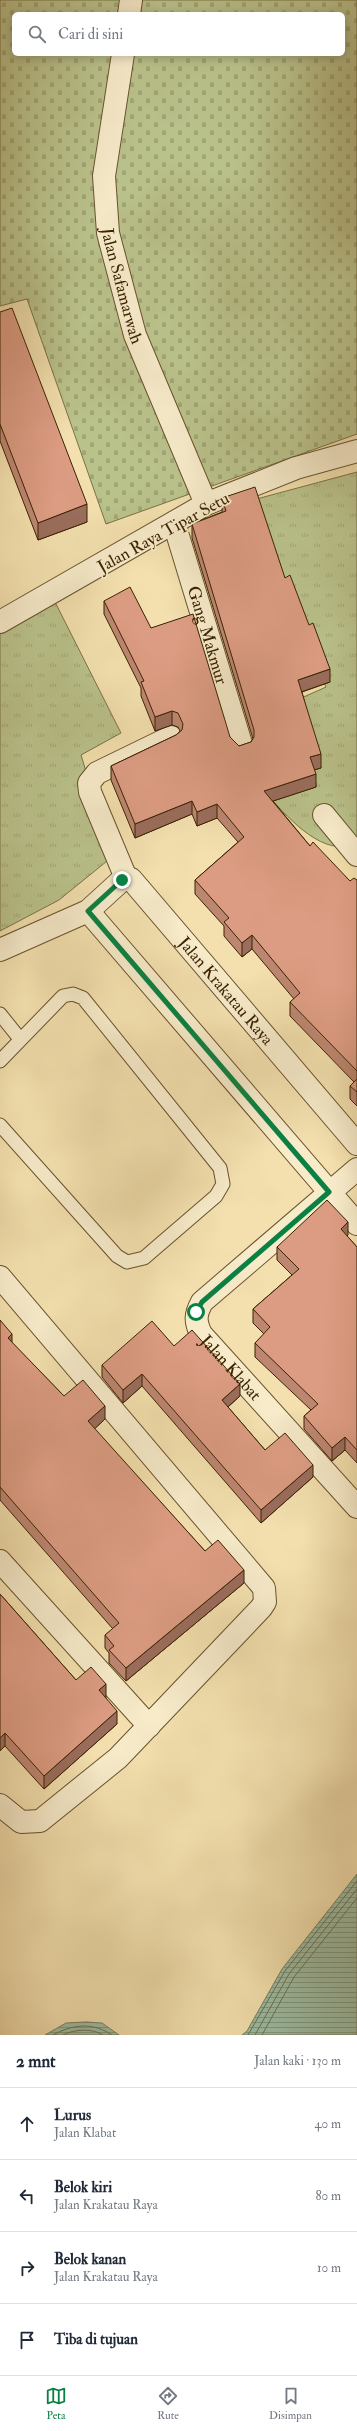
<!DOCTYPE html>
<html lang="id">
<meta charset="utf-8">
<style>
:root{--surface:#fff;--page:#f2f2f3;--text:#1f2937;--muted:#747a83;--line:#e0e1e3;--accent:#0b8043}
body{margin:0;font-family:"IM FELL Double Pica",serif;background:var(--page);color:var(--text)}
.stop{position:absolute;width:12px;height:12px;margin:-9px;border:3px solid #0b8043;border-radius:50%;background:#fff}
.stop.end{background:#0b8043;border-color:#fff;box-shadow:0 1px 4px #0008}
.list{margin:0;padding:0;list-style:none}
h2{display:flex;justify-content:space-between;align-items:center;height:52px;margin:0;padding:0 16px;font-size:17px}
h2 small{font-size:13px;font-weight:400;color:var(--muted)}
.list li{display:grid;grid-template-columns:26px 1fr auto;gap:12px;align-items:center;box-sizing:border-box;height:72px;padding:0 16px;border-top:1px solid var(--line)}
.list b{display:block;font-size:15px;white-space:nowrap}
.list p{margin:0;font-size:13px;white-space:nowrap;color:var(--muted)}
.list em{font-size:13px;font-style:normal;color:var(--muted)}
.icon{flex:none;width:22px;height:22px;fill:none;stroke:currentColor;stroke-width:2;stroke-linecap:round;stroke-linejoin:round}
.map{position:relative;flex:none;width:357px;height:2035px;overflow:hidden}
.search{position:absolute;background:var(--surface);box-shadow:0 2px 10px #0003;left:12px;right:12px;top:12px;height:44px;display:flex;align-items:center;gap:10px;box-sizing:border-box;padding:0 14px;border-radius:6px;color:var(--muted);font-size:15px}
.sheet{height:340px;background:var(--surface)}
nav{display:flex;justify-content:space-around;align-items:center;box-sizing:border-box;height:56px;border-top:1px solid var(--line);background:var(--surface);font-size:11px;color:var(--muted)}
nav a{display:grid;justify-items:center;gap:2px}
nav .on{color:var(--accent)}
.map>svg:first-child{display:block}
</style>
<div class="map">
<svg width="357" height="2035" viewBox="0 0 357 2035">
<defs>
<pattern id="grass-tufts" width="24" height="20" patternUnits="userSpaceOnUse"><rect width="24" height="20" fill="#bac28b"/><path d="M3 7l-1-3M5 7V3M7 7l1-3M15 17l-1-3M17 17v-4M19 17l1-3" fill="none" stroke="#a1a676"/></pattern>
<pattern id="cemetery-stones" width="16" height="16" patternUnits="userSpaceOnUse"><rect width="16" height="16" fill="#bac28b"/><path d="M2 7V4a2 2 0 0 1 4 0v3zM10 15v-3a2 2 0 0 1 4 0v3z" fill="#a1a676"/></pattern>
<pattern id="water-rules" width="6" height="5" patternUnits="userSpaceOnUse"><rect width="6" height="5" fill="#9dbea5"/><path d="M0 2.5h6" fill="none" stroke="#819a84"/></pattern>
</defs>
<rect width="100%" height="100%" fill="#f3e0ae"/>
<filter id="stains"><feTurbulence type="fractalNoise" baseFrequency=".005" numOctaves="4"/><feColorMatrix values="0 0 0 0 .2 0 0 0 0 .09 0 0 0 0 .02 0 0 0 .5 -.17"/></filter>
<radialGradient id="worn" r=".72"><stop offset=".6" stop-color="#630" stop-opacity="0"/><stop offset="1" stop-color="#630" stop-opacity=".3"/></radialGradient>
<!-- grass -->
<g fill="url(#grass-tufts)" stroke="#7a7246">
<path d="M357,472V843C324,859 290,819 270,798L288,704L326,687L275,575L249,501Z"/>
<path d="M55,602L121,733L81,755L112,857L59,900L0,931V632Z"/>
</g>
<!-- cemetery -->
<path fill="url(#cemetery-stones)" stroke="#7a7246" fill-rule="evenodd" d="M0,0H357V434L106,524L27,299L0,306ZM14,14H343V54H14Z"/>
<!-- water -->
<g fill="url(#water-rules)" stroke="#768064">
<path d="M357,1874V2035H242L247,2031L282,1969Z"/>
<path d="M86,2022L102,2023L119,2035H45L66,2023Z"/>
</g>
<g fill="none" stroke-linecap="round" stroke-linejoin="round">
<!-- shore -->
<g stroke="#6c7054" stroke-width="1">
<path d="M53,2035C73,2024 93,2022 112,2035"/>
<path d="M63,2035C74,2029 93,2028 103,2035"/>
<path d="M248,2035L285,1971L357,1881"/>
<path d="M255,2035L289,1974L357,1889"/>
<path d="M262,2035L294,1977L357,1898"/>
</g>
<defs>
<g id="service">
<path d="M0,1014L20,1039"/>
<path d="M0,1061L63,996L73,994L83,998L220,1168L223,1184L216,1196L144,1258L127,1262L117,1256L0,1125"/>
</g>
<g id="minor">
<path id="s1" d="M174,523L242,747"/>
<path d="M0,622L206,504"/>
<path d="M324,815L357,855"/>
<path d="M126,878L90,792L89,783L97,773L171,737"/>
<path d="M88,911L357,1224"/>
<path id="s2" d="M0,950L88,911L122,880L131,879L357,1144"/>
<path id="s3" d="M357,1169L202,1302C195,1315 195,1321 201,1334L357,1507"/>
<path d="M0,1277L264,1588L265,1602L261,1608L118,1758L40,1821L21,1822L0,1805"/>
<path d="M0,1561L149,1726"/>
</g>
<g id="tertiary">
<path d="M129,14L131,0"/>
<path id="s4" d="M123,54L104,176L108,233L135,335L206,504L296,468L357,451"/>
</g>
</defs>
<!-- service casing -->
<use href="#service" stroke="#69522d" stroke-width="15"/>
<!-- minor casing -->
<use href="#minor" stroke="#69522d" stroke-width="24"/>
<!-- tertiary casing -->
<use href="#tertiary" stroke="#69522d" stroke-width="24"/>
<!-- service -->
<use href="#service" stroke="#f7ebca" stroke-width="13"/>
<!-- minor -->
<use href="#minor" stroke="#f7ebca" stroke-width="22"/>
<!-- tertiary -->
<use href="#tertiary" stroke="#f7ebca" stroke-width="22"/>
</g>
<!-- wall -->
<g fill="#bd8671" stroke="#3b2302">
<path d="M0,312L87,522L38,540L0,441Z"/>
<path d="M222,498L285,578L330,682L302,692L321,768L314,770L316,787L273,801L310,846L350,881L357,880V1106L350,1099V1086L354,1082L290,1016V1002L294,999L252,949L242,957L224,936V926L195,894V880L238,842L217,818L197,826L192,814L135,838L111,780V766L176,735L180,731L178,727L172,725L155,731L141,696V688L104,614V601L151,628L230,737L239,746L251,742L253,739L192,538V524L222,512Z"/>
<path d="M348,1235L347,1236L357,1247V1463L345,1450L332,1461L304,1429V1416L311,1410L255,1357V1343L264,1334L253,1323V1309L292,1275L277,1260V1247Z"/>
<path d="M0,1320L12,1343L64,1396L105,1419L94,1429L205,1551L244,1583L126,1681L109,1663V1653L105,1648V1635L113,1629L0,1500Z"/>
<path d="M174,1346L240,1396L228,1407L265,1450L313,1477L261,1523L142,1386L123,1403L102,1377V1365Z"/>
<path d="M0,1594L76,1680L106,1697V1698L117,1724L44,1789L5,1746L0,1751Z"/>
</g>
<!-- shaded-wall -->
<g fill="#9a6d5c" stroke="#3b2302">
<path d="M87,504V522L38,540V523Z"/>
<path d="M330,669V682L298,693V680Z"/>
<path d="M172,711V725L155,731V717Z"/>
<path d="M321,754V768L310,771V757Z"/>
<path d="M316,774V787L264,804V791Z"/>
<path d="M192,801V814L135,838V824Z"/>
<path d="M217,804V818L197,826V812Z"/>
<path d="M252,935V949L242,957V943Z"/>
<path d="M348,1222V1235L341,1242V1229Z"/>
<path d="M12,1334V1347L8,1338Z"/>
<path d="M142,1374V1386L123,1403V1390Z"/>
<path d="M240,1384V1396L222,1412V1400Z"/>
<path d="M105,1406V1419L88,1435V1421Z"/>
<path d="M345,1437V1450L332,1461V1448Z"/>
<path d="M313,1465V1477L261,1523V1510Z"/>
<path d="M244,1570V1583L126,1681V1668Z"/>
<path d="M106,1684V1697L99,1704V1690Z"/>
<path d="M117,1711V1724L44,1789V1776Z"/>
<path d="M5,1733V1746L0,1751V1738Z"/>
</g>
<!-- building -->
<g fill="#dc9c83" stroke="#3b2302">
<path d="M12,308L87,504L38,523L0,424V312Z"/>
<path d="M255,487L285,578L290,575L309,625L313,623L330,669L298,680L321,754L310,757L316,774L264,791L310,846L313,842L350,881L354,878L357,880V1071L290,1002L300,993L252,935L242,943L224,922L229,918L195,880L244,837L217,804L197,812L192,801L135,824L111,766L176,735L182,730L183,724L178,713L172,711L155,717L141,682L144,681L104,601L130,587L151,628L193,614L230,737L239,746L251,742L254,737V730L192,524L226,511L222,498Z"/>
<path d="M357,1079V1092L350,1086Z"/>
<path d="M327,1200L348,1222L341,1229L357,1247V1450L345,1437L332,1448L304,1416L318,1404L255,1343L270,1327L253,1309L299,1269L277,1247Z"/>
<path d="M0,1320L12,1334L8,1338L64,1396L83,1380L105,1406L88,1421L205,1551L218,1540L244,1570L126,1668L109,1650L114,1646L105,1635L119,1623L0,1487Z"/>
<path d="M152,1321L174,1346L192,1330L240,1384L222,1400L265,1450L285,1433L313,1465L261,1510L142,1374L123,1390L102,1365Z"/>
<path d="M0,1594L76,1680L91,1667L106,1684L99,1690L117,1711L44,1776L5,1733L0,1738Z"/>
</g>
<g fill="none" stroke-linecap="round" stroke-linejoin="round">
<!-- route -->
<path stroke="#0b8043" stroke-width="5" d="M122,880L88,911L329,1192L202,1302L196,1312"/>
</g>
<g text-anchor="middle" stroke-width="3.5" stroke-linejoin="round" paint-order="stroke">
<!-- street labels -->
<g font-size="17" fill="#3b2302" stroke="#f7ebca">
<text dy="6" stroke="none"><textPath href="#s4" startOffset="235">Jalan Safamarwah</textPath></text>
<text transform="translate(163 532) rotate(-29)" y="6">Jalan Raya Tipar Setu</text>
<text dy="6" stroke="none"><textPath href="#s1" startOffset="117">Gang Makmur</textPath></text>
<text dy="6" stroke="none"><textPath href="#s2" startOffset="298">Jalan Krakatau Raya</textPath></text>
<text dy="6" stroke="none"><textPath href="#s3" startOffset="283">Jalan Klabat</textPath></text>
</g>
</g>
<rect width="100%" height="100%" filter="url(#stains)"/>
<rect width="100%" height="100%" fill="url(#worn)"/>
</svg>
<div class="stop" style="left:196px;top:1312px"></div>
<div class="stop end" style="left:122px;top:880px"></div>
<div class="search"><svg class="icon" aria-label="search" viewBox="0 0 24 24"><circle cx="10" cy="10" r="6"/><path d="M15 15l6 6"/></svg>Cari di sini</div>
</div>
<section class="sheet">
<h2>2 mnt<small>Jalan kaki · 130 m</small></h2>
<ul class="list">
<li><svg class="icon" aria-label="ahead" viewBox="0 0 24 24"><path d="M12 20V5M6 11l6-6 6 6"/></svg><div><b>Lurus</b><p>Jalan Klabat</p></div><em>40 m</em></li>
<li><svg class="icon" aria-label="left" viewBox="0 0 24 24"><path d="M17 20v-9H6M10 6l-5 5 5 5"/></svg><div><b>Belok kiri</b><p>Jalan Krakatau Raya</p></div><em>80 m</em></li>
<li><svg class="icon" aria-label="right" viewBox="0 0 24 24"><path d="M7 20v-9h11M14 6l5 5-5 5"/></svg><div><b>Belok kanan</b><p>Jalan Krakatau Raya</p></div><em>10 m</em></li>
<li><svg class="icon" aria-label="arrive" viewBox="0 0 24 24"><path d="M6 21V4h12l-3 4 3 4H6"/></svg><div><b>Tiba di tujuan</b></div></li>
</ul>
</section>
<nav>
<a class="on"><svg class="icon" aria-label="map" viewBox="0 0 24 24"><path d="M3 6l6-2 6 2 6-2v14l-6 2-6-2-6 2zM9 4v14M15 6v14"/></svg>Peta</a>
<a><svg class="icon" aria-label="directions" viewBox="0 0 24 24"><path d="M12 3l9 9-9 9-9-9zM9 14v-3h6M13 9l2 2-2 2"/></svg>Rute</a>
<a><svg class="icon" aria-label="saved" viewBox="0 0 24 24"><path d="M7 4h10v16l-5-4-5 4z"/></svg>Disimpan</a>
</nav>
